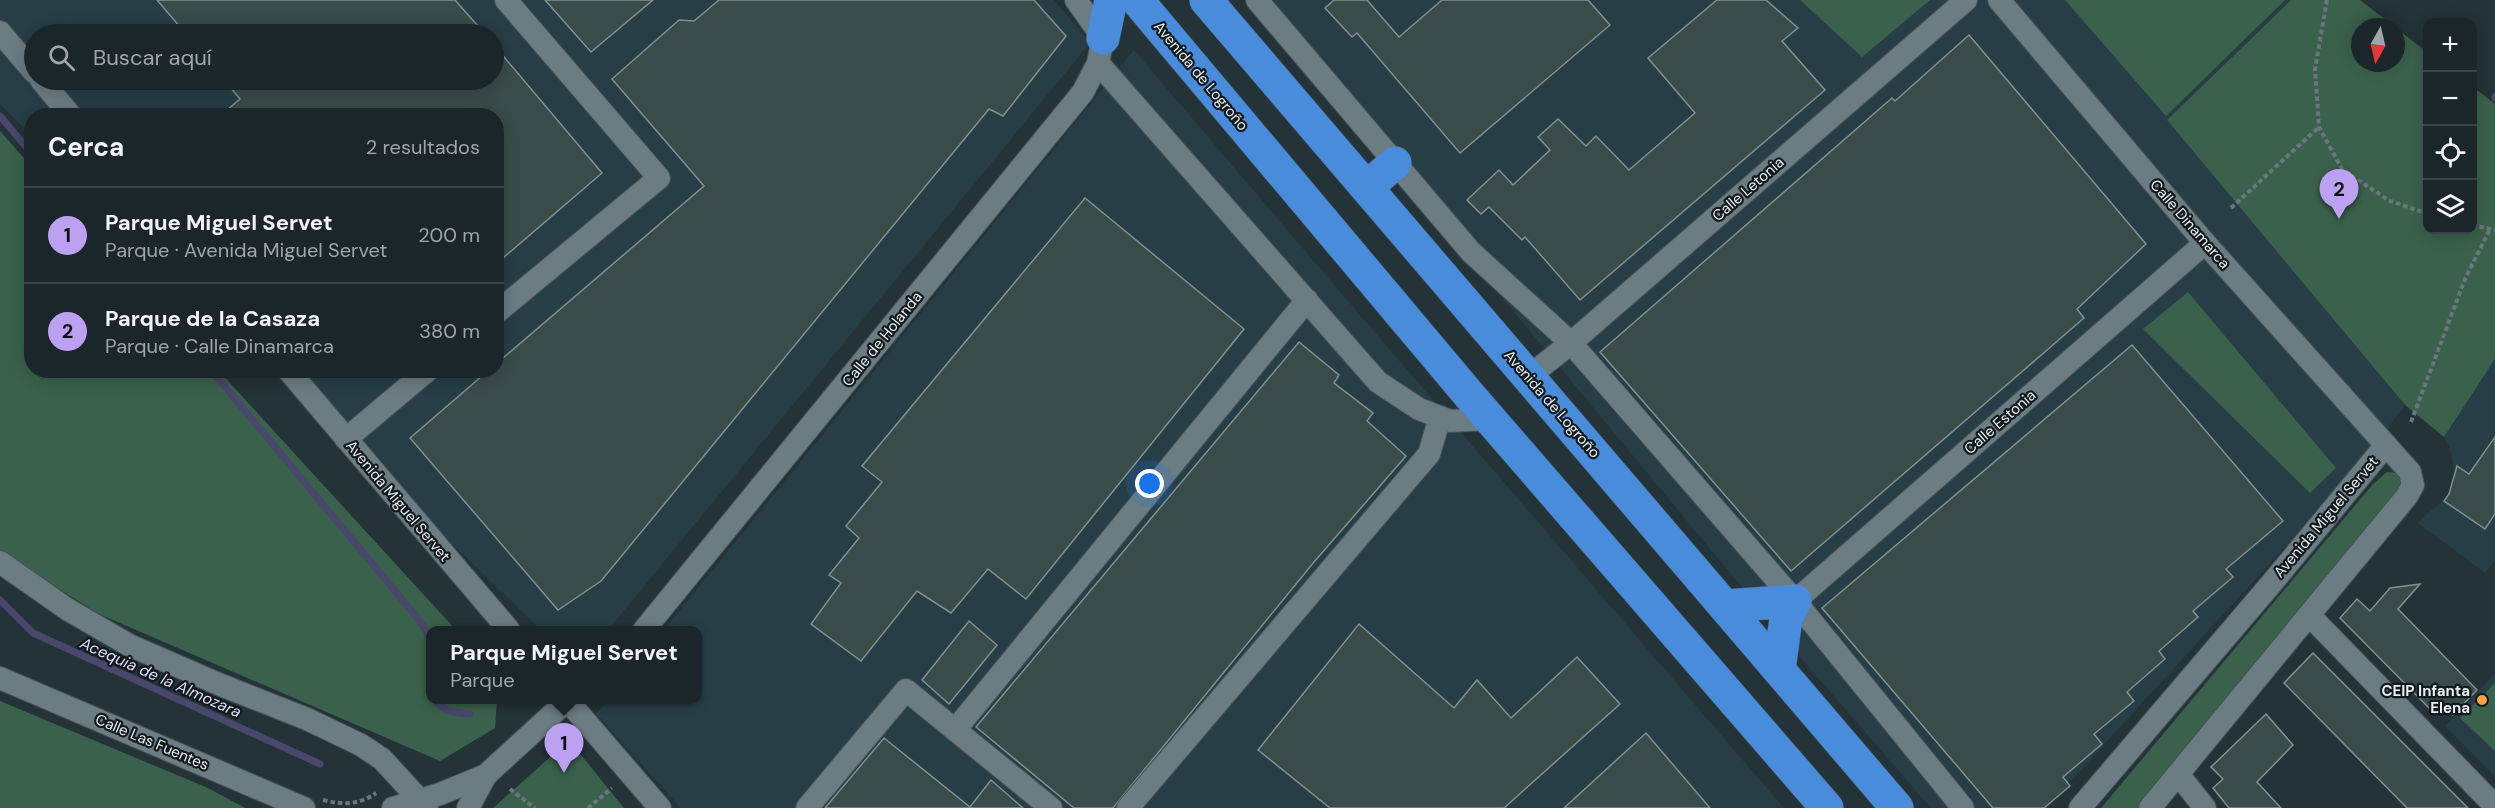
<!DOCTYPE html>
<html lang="es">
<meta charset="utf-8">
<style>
:root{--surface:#1b262a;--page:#242e32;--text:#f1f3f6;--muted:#a0a5a8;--line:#394347;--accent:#bca0f2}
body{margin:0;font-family:"DM Sans",sans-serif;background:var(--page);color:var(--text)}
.controls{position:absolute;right:18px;top:18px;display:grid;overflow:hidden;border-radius:12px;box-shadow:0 3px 15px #0003}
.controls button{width:54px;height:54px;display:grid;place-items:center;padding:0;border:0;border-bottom:2px solid var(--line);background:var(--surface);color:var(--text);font:30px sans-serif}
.compass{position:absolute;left:2351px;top:18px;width:54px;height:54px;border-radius:50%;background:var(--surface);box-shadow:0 3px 15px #0003;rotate:188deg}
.you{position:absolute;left:1150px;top:484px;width:21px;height:21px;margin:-15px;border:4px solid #fff;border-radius:50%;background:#1a73e8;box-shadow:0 0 0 9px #1a73e833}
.badge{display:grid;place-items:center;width:39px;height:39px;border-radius:50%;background:var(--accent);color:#111;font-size:20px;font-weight:700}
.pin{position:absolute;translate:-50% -50px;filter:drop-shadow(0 2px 3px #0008)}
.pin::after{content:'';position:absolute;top:32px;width:21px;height:18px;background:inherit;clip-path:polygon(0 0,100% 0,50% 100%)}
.popup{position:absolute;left:426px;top:626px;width:276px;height:78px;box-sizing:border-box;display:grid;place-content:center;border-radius:12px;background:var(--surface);filter:drop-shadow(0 2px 4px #0005);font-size:20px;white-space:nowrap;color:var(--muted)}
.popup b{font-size:22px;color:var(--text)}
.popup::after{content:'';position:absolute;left:50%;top:100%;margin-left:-12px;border:12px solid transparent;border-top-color:var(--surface)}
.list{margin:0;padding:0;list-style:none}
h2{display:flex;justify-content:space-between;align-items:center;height:78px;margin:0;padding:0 24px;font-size:26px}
h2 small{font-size:20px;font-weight:400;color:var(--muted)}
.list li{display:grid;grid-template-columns:39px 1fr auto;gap:18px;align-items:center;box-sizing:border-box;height:96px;padding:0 24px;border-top:2px solid var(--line)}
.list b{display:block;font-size:22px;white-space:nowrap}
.list p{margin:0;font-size:20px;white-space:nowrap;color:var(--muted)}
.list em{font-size:20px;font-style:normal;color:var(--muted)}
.icon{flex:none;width:33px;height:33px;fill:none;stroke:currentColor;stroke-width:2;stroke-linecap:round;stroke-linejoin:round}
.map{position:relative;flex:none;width:2495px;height:808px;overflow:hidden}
.search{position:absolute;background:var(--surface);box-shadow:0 3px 15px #0003;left:24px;top:24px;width:480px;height:66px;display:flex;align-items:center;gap:15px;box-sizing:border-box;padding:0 21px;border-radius:33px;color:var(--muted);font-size:22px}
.panel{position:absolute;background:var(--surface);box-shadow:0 3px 15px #0003;left:24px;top:108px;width:480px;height:270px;border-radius:24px}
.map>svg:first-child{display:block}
</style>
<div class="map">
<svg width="2495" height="808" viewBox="0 0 2495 808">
<rect width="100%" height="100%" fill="#243338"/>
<!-- built -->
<g fill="#273e46" fill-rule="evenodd">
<path d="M0,0H1054L1090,43L608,630H541L274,371L496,370V116H32L31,135L0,104ZM34,34H494V80H34Z"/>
<path d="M1246,0H2291L2167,120L2405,405L2361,464L2046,808H1931L1800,657L1455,241Z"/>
<path d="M1134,50L1318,266L1784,808H681L596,714L608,700H698V630H664Z"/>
<path d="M2495,359V560L2485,573L2418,523L2449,494L2455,472L2449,446L2444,437Z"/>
<path d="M2495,674V777L2445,726Z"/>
</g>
<!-- green -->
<g fill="#3a614b">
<path d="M1800,0H1930L1862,57Z"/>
<path d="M2065,0H2285L2166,116Z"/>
<path d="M2291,0H2360L2395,27H2360V63H2396V28L2427,52L2428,230H2472L2473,87L2495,104V359L2444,437L2405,405L2167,120Z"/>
<path d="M0,131L31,166L32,370L219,371L456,630H430V700H497L495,728L440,761L99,614L0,552Z"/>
<path d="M2188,292L2336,468L2310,493L2143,329Z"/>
<path d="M2387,472L2397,473L2402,482L2398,492L2138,808H2101L2373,484Z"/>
<path d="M2495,683V751L2460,718Z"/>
<path d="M0,701L208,788L245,808H0Z"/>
<path d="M569,749L581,755L624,808H493L557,751Z"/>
</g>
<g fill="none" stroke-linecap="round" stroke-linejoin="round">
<!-- stream -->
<g stroke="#49476b" stroke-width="7">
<path d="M2495,96V98"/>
<path d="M0,116L32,154"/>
<path d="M211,370L420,621L428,635L430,647"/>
<path d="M0,600L33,633L320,764"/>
<path d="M435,700C443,712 456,713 470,714"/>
</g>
</g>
<!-- building -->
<g fill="#3a4c4a" stroke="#7f9190" stroke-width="1.5">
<path d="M157,0H455L485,34H186Z"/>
<path d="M545,0H653L591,52Z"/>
<path d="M719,0H1034L1066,36L1003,116L989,109L601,581L558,610L410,438L489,370H496V364L704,186L612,79L679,20L694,21Z"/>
<path d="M1334,0H1367L1399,37L1442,0H1588L1610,25L1460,153L1357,33L1352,37L1325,8Z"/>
<path d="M1717,0H1766L1798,28L1782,41L1825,90L1580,300L1525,237L1522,240L1489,207L1481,214L1467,200L1499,170L1513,185L1550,150L1538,137L1558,119L1586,146L1596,136L1629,170L1695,113L1648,58Z"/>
<path d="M1969,35L2146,244L2077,309L2084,318L1791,571L1600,352L1892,98L1895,101Z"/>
<path d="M494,45L602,173L496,264V116H220L240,99L224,80H494Z"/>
<path d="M1085,198L1244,329L1026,599L988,569L951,613L917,591L861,661L811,624L841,583L829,575L859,538L846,526L882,482L862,466Z"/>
<path d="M1299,342L1339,375L1334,383L1373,413L1367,421L1406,456L1314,562L1113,808H1074L976,727Z"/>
<path d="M2132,345L2283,521L2226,569L2233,577L2193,611L2198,617L2159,651L2165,659L2127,692L2134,701L2094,734L2102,744L2063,777L2070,786L2044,808H1993L1822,608Z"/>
<path d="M2495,437V514L2485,529L2444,501L2449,494L2457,466L2469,474Z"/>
<path d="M2420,584L2398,609L2477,690L2453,715L2443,706L2435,714L2340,618L2357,599L2370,611L2390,588Z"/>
<path d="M969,621L997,645L949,704L922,680Z"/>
<path d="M1359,624L1454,708L1477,680L1511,718L1577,657L1620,704L1504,808H1330L1258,750Z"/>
<path d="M2313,653L2468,808H2407L2284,683Z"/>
<path d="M2266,714L2293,745L2257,782L2281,808H2229L2213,788L2223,779L2211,767Z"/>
<path d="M1646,733L1710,808H1564Z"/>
<path d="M884,738L970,807L991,780L1023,808H825Z"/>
</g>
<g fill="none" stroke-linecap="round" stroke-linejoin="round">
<defs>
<g id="minor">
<path d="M1257,0L1471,252L1571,343L1795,601L1963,808"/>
<path d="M1999,0L2205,243L2410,472L2413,485L2407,496L2150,808"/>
<path d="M0,32L34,72"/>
<path d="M1098,63L1378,382L1419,409L1450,421L1490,419"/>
<path d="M41,80L71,116"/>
<path d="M496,313L659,178L506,0"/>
<path d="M288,370L509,630"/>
<path d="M1528,377L1571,343L1966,0"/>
<path d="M346,439L428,370"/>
<path d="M0,562L67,609L129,645L221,685L307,719L361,745L382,759L427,808"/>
<path d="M1795,601L2205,243"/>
<path d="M2310,616L2495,806"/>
<path d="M644,630L1083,92L1098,63L1103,38L1076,0"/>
<path d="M0,678L304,808"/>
<path d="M567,700L660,808"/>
<path d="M955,730L1307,300"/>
<path d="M2178,774L2205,808"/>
<path d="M393,808L440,794L486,775L568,700"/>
<path d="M468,808L486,775"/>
<path d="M807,808L906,690L1051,808"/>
<path d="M1128,808L1429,454L1440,417"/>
<path d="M2080,808L2271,584L2386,445"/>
</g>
<g id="highway">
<path d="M1137,0L1470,396L1827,808"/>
<path d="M1206,0L1897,808"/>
<path d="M1103,38L1111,0"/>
<path d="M1367,187L1395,163"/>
<path d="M1725,606L1795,601"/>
<path d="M1779,670L1786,618L1795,601"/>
</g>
</defs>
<!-- minor casing -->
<use href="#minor" stroke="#455256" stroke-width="24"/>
<!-- highway casing -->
<use href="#highway" stroke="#455256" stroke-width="34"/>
<!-- path -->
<g stroke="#6a777c" stroke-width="4" stroke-dasharray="4.5 3" stroke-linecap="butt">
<path d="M2327,0L2315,69L2319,127L2342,169L2388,200L2428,214"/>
<path d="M2231,208L2319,127"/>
<path d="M2472,225L2495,230"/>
<path d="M2411,422L2465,279L2490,229"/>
<path d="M557,742L561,740L573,741"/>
<path d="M510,789L535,808"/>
<path d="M323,800C343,805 359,805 376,793"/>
<path d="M588,808L612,788"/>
</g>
<!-- minor -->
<use href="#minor" stroke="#6b7c82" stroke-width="22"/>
<!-- highway -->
<use href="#highway" stroke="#498cdb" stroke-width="33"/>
</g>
<!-- markers -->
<circle fill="#f8a14a" stroke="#13191c" stroke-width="2" cx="2482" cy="700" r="6"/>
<g text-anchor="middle" stroke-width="4.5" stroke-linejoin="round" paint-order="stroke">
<!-- street labels -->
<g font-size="15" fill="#e6f0f3" stroke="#13191c">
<text transform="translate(1201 76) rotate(50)" y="5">Avenida de Logroño</text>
<text transform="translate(1748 189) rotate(-41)" y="5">Calle Letonia</text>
<text transform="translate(2190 224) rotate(49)" y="5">Calle Dinamarca</text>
<text transform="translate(882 339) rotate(-51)" y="5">Calle de Holanda</text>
<text transform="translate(1552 404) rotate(49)" y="5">Avenida de Logroño</text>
<text transform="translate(2000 422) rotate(-41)" y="5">Calle Estonia</text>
<text transform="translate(398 501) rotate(50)" y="5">Avenida Miguel Servet</text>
<text transform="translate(2326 517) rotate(-50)" y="5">Avenida Miguel Servet</text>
<text transform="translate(152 742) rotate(23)" y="5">Calle Las Fuentes</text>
</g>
<!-- poi labels -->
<g font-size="15" font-weight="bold" fill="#e6f0f3" stroke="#13191c" text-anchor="end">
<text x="2470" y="696">CEIP Infanta<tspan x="2470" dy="17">Elena</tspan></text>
</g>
<!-- water labels -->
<g font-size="16" font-style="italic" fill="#dedef9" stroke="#13191c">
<text transform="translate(161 677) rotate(24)" y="6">Acequia de la Almozara</text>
</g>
</g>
</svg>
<div class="controls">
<button>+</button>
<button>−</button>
<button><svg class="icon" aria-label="locate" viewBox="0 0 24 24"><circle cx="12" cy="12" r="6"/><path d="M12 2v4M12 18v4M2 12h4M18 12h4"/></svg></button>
<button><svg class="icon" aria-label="layers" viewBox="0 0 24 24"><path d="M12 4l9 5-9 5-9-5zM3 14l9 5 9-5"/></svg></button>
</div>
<svg class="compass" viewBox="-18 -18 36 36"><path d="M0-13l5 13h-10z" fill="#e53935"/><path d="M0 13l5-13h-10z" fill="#a0a5a8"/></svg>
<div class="you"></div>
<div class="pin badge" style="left:564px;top:773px">1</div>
<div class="popup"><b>Parque Miguel Servet</b>Parque</div>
<div class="pin badge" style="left:2339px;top:219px">2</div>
<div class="search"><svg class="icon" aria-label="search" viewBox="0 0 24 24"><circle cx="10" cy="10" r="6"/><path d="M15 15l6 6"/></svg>Buscar aquí</div>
<section class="panel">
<h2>Cerca<small>2 resultados</small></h2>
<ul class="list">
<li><span class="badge">1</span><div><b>Parque Miguel Servet</b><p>Parque · Avenida Miguel Servet</p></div><em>200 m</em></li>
<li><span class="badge">2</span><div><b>Parque de la Casaza</b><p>Parque · Calle Dinamarca</p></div><em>380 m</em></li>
</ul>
</section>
</div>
